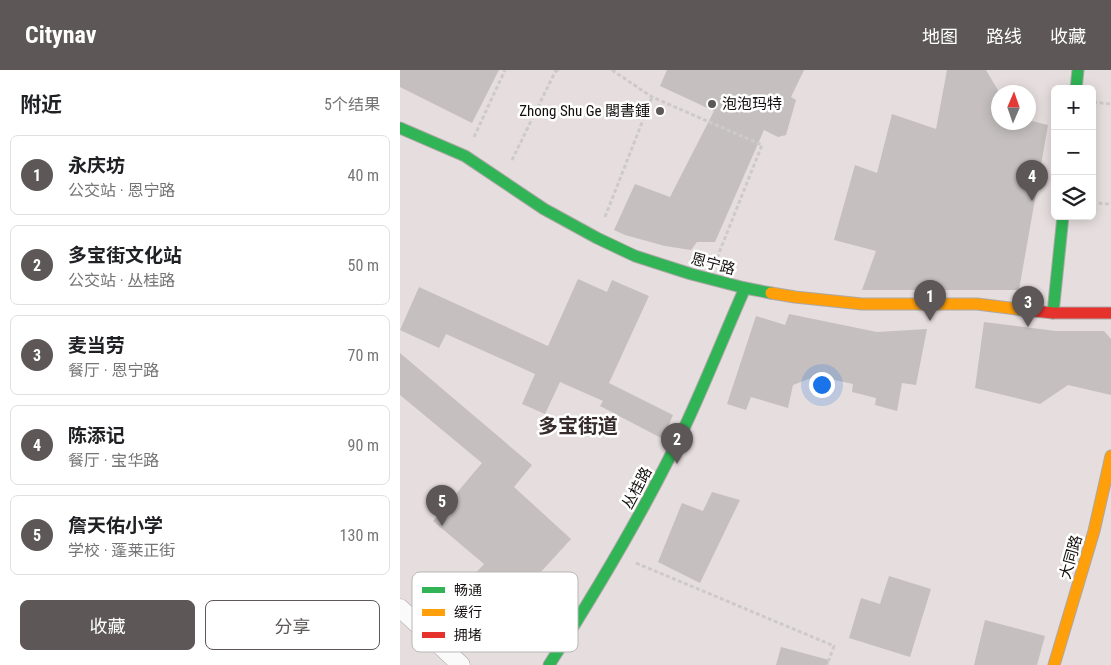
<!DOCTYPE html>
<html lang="zh">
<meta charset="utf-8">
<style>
:root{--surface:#fff;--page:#f6f6f6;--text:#202124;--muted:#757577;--line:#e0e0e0;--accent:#5d5757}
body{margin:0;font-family:"Roboto Condensed","Noto Sans SC",sans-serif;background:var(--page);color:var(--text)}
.controls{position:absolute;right:15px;top:15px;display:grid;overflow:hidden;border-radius:8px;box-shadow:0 2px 12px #0003}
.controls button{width:45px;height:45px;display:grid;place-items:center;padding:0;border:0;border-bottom:1px solid var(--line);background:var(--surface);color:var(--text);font:25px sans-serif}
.compass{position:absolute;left:591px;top:15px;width:45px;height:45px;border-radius:50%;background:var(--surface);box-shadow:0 2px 12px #0003;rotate:2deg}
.you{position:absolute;left:421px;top:314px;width:18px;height:18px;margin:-12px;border:4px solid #fff;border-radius:50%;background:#1a73e8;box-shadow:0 0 0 8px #1a73e833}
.badge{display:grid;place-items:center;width:32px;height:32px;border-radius:50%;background:var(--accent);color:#fff;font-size:16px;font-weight:700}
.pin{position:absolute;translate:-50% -41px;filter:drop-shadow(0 1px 2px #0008)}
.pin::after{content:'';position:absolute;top:26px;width:18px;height:15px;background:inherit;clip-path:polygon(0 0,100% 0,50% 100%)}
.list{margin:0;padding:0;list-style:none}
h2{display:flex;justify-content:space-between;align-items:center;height:65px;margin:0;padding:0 20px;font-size:21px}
h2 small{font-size:16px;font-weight:400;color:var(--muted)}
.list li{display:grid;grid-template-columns:32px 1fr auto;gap:15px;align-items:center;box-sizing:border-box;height:80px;margin:0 10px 10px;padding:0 10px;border:1px solid var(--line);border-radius:8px}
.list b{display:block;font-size:19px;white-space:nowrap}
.list p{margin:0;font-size:16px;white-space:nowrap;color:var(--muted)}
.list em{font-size:16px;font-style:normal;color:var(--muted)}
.actions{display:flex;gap:10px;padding:15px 20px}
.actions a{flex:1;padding:11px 0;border:1px solid var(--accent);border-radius:8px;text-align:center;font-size:18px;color:var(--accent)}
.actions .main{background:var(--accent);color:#fff}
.icon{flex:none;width:28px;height:28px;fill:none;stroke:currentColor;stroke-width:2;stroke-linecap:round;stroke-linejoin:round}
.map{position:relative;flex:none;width:711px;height:595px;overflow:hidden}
header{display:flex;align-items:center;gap:30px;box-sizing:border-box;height:70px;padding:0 25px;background:var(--accent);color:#fff}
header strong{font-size:24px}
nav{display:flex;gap:28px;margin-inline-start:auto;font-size:18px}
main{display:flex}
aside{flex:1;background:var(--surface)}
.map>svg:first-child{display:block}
</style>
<header>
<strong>Citynav</strong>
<nav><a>地图</a><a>路线</a><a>收藏</a></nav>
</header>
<main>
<aside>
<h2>附近<small>5个结果</small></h2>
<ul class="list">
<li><span class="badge">1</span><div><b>永庆坊</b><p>公交站 · 恩宁路</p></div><em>40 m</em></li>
<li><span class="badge">2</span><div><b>多宝街文化站</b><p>公交站 · 丛桂路</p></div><em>50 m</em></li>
<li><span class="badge">3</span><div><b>麦当劳</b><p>餐厅 · 恩宁路</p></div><em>70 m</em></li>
<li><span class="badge">4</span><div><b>陈添记</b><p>餐厅 · 宝华路</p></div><em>90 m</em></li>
<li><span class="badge">5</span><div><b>詹天佑小学</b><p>学校 · 蓬莱正街</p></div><em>130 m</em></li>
</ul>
<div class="actions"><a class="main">收藏</a><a>分享</a></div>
</aside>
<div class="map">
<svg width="711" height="595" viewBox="0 0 711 595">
<rect width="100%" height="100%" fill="#e6dede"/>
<!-- building -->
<g fill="#c5bfbf">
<path d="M0,0H99L72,53L0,17Z"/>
<path d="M267,0H404L391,27L396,30L386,65L378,67L364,60L315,172H297L291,180L265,176L225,165L214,160L235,114L270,127L314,41L260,16Z"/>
<path d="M547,0H586L599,22L598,52H628V50L648,55L619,220H462L476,181L434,170L455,95L477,103L492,44L536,59Z"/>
<path d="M178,209L207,222L212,210L249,226L209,313L273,345L263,369L200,336L203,331L160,312L145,344L122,334L135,304L46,264L39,278L0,260L19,217L148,276Z"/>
<path d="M389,244L477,262L527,259L516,315L502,313L497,341L475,335L476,328L452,322L453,314L416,306L393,315L388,338L351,327L346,340L327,334L356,246L385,255Z"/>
<path d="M584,252L656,261H704L711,269V325L668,315L640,334L575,318Z"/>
<path d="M0,283L132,395L114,417L171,469L86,562L72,549L60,563L47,551L68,528L60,520L84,494L33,451L82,393L0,325Z"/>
<path d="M312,422L340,430L300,513L258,492L282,433L303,441Z"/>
<path d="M489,506L531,519L510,587L449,568L461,528L480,534Z"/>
<path d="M585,550L645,566L637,595H574Z"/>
<path d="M381,577L429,590L428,595H376Z"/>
</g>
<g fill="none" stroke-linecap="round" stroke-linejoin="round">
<defs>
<path id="street" d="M0,538L61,595"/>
<g id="fast">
<path d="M676,19L678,0"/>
<path d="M0,58L65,86L144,139L197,168L235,186L291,204L345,218L371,223"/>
<path d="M653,243L663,146"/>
<path d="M149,595C199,517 246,438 286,354C307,309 325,263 345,218"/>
</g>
<g id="slow">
<path d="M371,223L395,227L462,234H577L625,240"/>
<path d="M654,595L694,461L711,386"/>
</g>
<path id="jam" d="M625,240L653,243H711"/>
</defs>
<!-- street casing -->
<use href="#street" stroke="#ada7a7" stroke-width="19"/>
<!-- fast casing -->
<use href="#fast" stroke="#ada7a7" stroke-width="13"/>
<!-- slow casing -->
<use href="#slow" stroke="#ada7a7" stroke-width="13"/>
<!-- jam casing -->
<use href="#jam" stroke="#ada7a7" stroke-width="13"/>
<!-- path -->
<g stroke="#cdcbca" stroke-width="3" stroke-dasharray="4 2.5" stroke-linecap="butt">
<path d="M212,0L252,27L362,75L317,188"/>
<path d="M693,32L711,34"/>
<path d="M74,67L105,0"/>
<path d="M112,90L155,2L158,0"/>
<path d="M692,133L711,134"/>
<path d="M205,147L252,27"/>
<path d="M236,493L434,576L427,595"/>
</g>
<!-- street -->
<use href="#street" stroke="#fbfafa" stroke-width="18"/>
<!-- fast -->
<use href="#fast" stroke="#30b455" stroke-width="11"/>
<!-- slow -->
<use href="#slow" stroke="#ff9f0a" stroke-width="11"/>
<!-- jam -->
<use href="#jam" stroke="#e5322d" stroke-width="11"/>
</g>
<!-- markers -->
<g fill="#5d5757" stroke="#fff" stroke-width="2">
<circle cx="312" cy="34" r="5"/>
<circle cx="260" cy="41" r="5"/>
</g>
<g text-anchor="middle" stroke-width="5" stroke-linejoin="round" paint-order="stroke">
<!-- poi labels -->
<g font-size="15" fill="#130f0e" stroke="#fff" text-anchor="start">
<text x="322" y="39">泡泡玛特</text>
<text x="250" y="46" text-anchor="end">Zhong Shu Ge 閣書鍾</text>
</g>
<!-- street labels -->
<g font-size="15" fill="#130f0e" stroke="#fff">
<text transform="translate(313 194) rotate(15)" y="5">恩宁路</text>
<text transform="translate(237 418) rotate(-62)" y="5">丛桂路</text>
<text transform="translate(671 487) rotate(-74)" y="5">大同路</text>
</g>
<!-- district labels -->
<g font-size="20" font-weight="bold" fill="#362c2b" stroke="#fff">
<text x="178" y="363">多宝街道</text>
</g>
</g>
<!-- legend -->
<rect x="12" y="502" width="166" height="80" rx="8" fill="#fff" stroke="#b8b7b7" stroke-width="1"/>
<rect x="22" y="517" width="23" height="6" fill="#30b455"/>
<rect x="22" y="539" width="23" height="7" fill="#ff9f0a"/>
<rect x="22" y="562" width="23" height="6" fill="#e5322d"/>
<g font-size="14" fill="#130f0e">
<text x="54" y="525">畅通</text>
<text x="54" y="547">缓行</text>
<text x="54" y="570">拥堵</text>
</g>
</svg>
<div class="controls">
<button>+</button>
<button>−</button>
<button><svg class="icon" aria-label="layers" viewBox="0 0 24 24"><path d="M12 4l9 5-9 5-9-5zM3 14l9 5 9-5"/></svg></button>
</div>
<svg class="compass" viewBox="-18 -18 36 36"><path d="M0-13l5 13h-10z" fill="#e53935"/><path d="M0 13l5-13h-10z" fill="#757577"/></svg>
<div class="you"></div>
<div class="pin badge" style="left:530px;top:251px">1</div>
<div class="pin badge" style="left:277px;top:394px">2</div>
<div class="pin badge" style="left:628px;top:257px">3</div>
<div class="pin badge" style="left:632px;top:131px">4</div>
<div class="pin badge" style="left:42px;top:456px">5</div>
</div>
</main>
